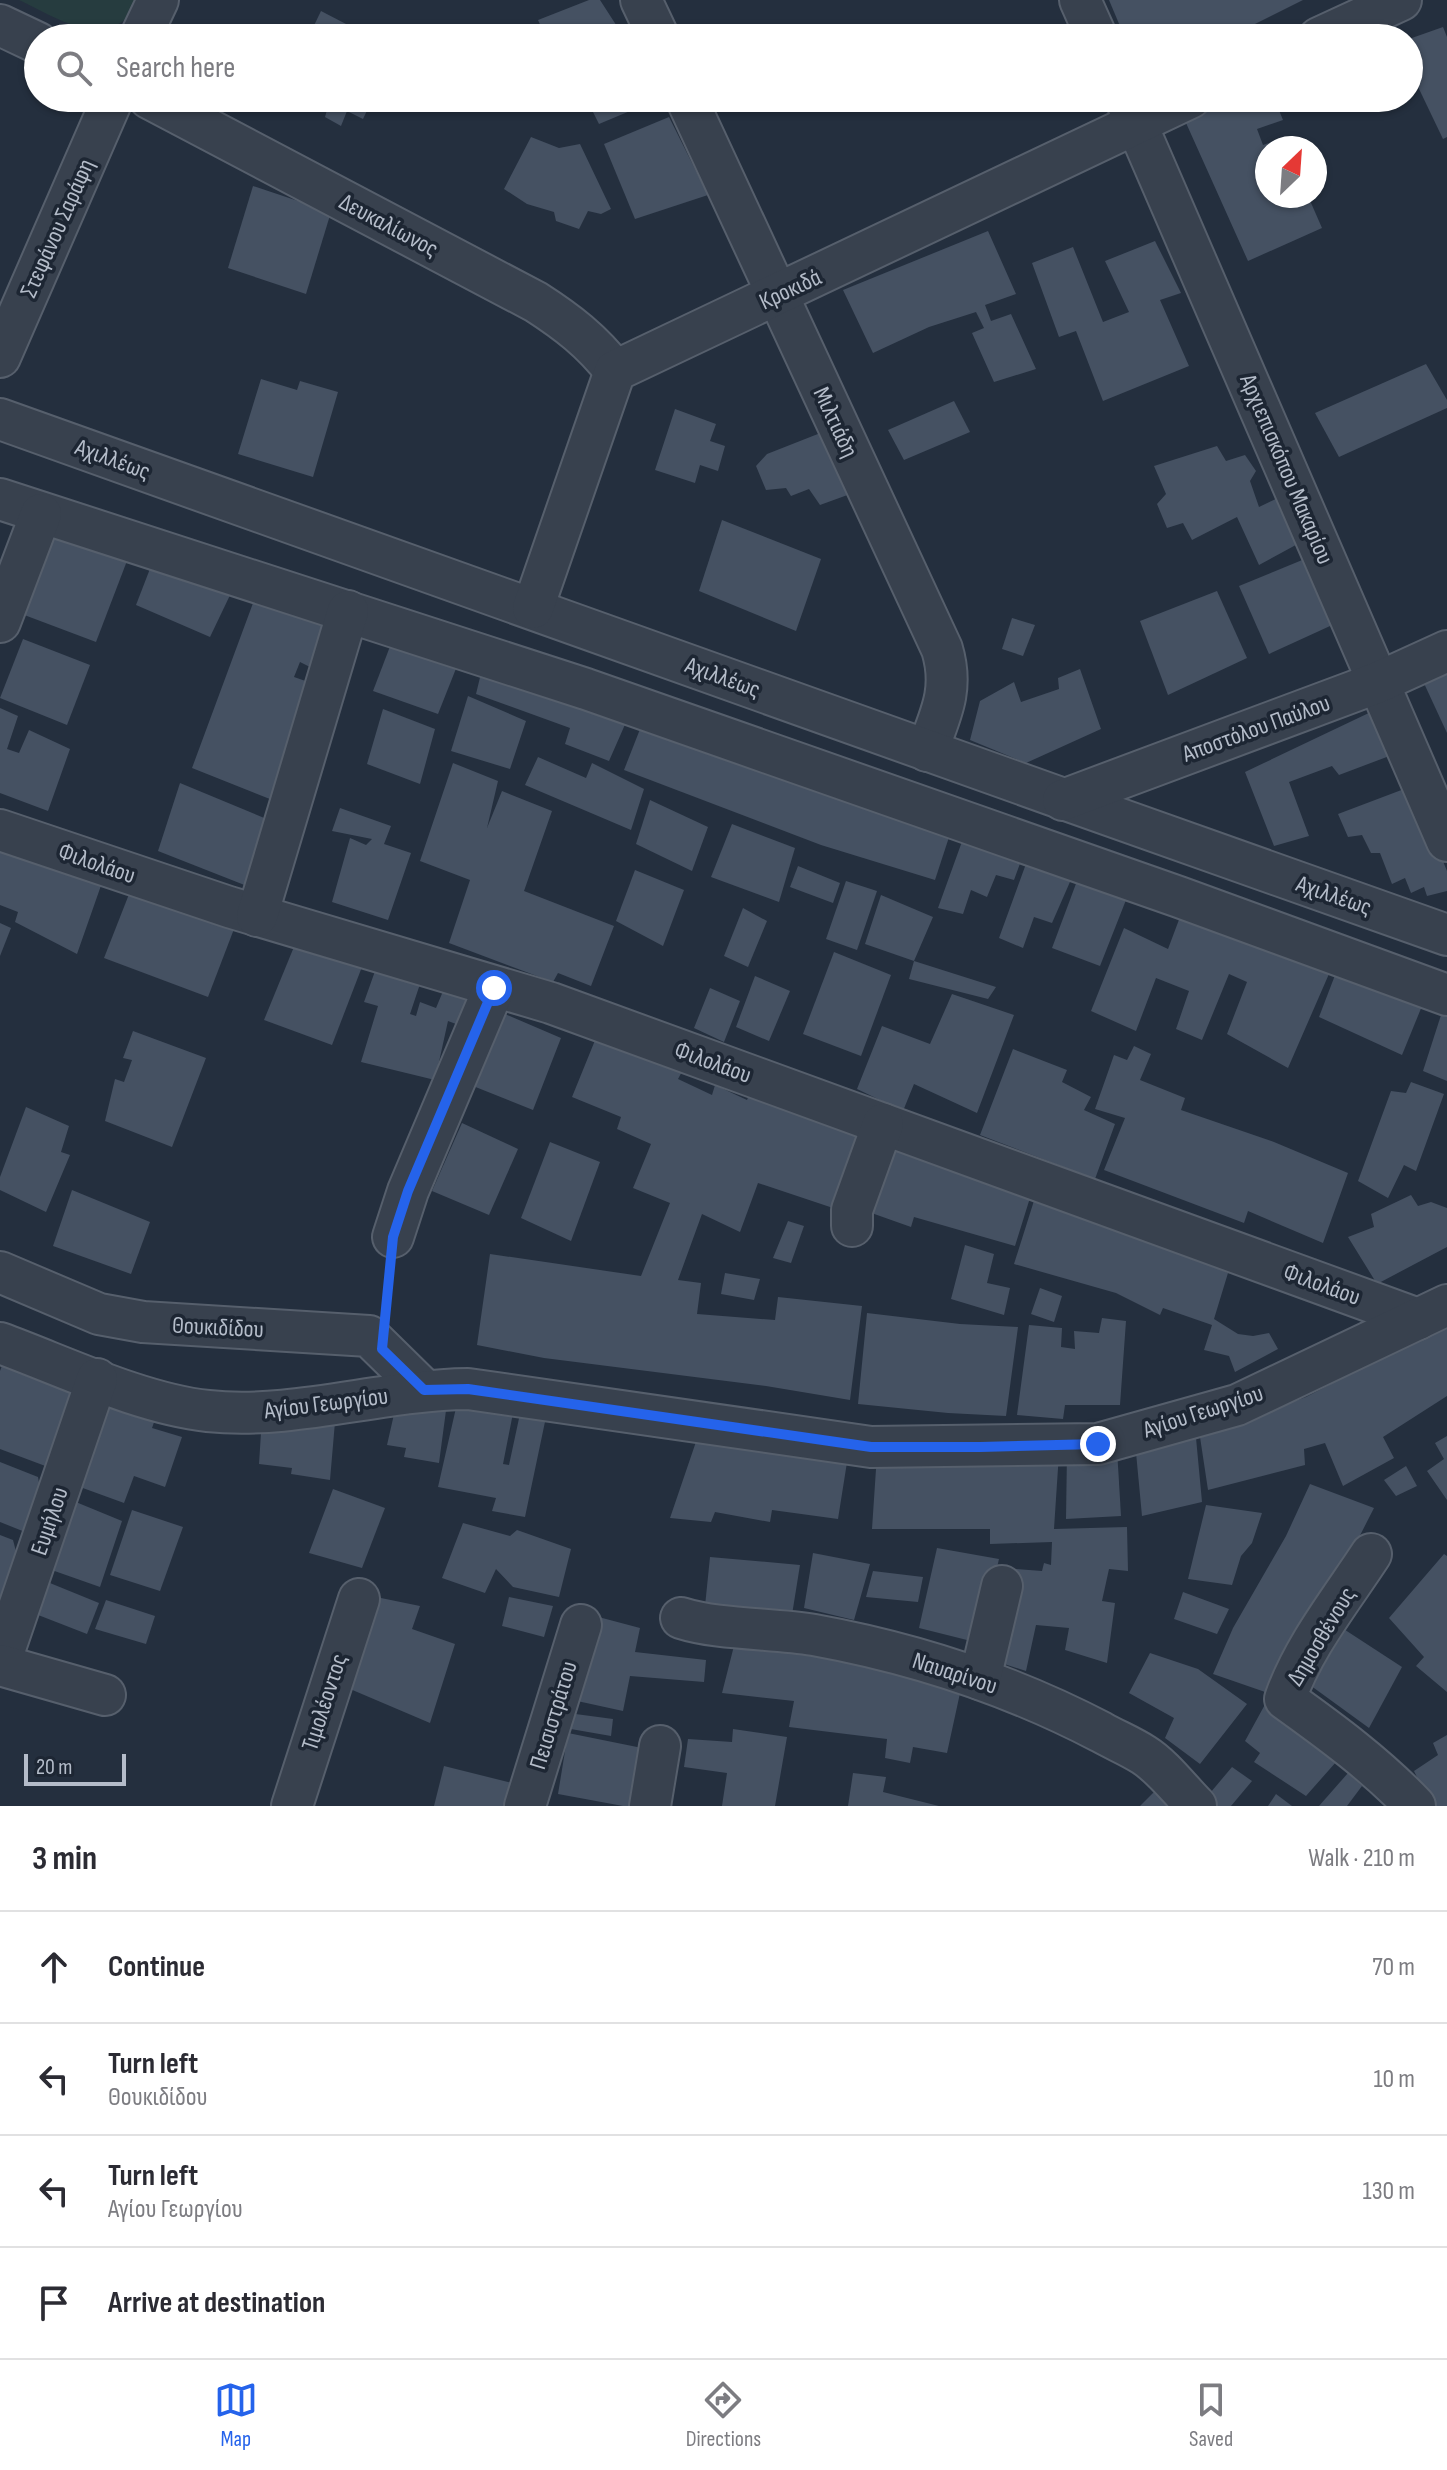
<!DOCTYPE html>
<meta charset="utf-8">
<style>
:root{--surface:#fff;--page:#f2f2f3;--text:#2b2b33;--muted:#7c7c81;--line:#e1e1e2;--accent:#2563eb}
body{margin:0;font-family:"Sofia Sans Condensed",sans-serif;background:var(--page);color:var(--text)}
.compass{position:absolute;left:1255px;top:136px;width:72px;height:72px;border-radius:50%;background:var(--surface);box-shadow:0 2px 6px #0004;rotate:25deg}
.scale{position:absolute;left:24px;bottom:20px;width:102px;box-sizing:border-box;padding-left:8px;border:4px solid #b4bcc9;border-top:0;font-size:22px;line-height:28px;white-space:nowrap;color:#b4bcc9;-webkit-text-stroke:6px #1d2633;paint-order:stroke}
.stop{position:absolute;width:24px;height:24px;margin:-18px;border:6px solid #2563eb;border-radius:50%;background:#fff}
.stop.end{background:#2563eb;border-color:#fff;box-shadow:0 2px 8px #0008}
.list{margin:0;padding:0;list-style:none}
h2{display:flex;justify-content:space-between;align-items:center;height:104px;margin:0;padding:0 32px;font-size:34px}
h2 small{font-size:26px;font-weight:400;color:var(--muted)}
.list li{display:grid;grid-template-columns:52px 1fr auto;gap:24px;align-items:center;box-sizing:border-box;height:112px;padding:0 32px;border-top:2px solid var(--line)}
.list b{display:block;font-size:30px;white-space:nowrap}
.list p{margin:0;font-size:26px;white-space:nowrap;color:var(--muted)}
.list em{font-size:26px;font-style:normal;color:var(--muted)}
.icon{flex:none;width:44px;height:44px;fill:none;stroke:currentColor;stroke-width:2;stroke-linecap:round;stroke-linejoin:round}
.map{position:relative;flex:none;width:1447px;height:1806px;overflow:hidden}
.search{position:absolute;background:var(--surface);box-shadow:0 2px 6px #0004;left:24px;right:24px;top:24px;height:88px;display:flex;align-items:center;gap:20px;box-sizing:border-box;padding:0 28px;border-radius:44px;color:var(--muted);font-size:30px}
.sheet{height:552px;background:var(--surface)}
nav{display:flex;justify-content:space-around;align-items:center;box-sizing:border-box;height:112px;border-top:2px solid var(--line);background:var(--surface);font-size:22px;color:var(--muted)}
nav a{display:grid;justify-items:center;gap:4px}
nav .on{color:var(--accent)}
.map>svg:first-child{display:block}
</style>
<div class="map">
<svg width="1447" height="1806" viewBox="0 0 1447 1806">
<rect width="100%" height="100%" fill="#242f3e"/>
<!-- green -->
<path fill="#263c3f" d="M19,0H141C109,55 62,20 19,0Z"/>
<!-- building -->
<g fill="#455162">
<path d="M589,0H600L620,31L643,21L650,38H546L538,20Z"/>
<path d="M1109,0H1303L1227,38H1125Z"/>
<path d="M321,11L373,38H308Z"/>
<path d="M1443,27L1447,37V137L1443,139L1409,68V39Z"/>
<path d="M295,98H373L363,119L347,111L341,126L325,117L329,103L319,99L312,111L293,102Z"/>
<path d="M586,98H661L599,124Z"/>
<path d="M1219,98H1274L1283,120L1257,129L1263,145L1279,139L1283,148H1267V196H1308L1322,228L1248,261L1182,114Z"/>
<path d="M669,117L708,195L635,219L604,144Z"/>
<path d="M531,137L559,148L580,144L611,209L601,214L588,211L579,229L556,221L554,212L527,204L504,189Z"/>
<path d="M253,186L331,212L306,294L228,268Z"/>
<path d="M988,231L1016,294L985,305L991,321L1011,314L1036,369L994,382L972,333L984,328L976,312L929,327L873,353L843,290Z"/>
<path d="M1155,241L1181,293L1160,300L1189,366L1103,401L1076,331L1059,337L1032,263L1073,247L1103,322L1129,312L1105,261Z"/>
<path d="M1426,364L1447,400V408L1339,457L1315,413Z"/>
<path d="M261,379L297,390L300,381L338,392L313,477L238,454Z"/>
<path d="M954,401L970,432L904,460L888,430Z"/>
<path d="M675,409L716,424L710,441L725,446L718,471L700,465L695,483L655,470Z"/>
<path d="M828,430L853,493L820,505L809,489L791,496L786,488L766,490L756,466L767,454Z"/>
<path d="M1217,446L1226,461L1245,455L1256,471L1250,481L1259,507L1284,495L1305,540L1259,565L1237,517L1192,540L1183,523L1167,528L1157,504L1166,494L1154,466Z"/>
<path d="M722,520L821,559L796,631L699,591Z"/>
<path d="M55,527L130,553L96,642L19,613Z"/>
<path d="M1312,556L1341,621L1269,654L1239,586Z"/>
<path d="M153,561L232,591L210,637L136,605Z"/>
<path d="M1217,591L1247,658L1168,695L1140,621Z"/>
<path d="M256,595L328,620L310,667L300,662L294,677L320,686L280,803L192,768Z"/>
<path d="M1012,618L1035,625L1023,656L1002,649Z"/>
<path d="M394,636L459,661L438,714L373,691Z"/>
<path d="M23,639L90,665L67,725L0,698Z"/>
<path d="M483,665L627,720L609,761L565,744L570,728L476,694Z"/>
<path d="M1447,666V733L1422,679Z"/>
<path d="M1080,669L1101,729L1026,763L970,740L980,701L1014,682L1021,702L1059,689L1058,678Z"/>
<path d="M468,696L526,721L510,769L451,751Z"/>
<path d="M0,708L18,716L7,749L19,753L29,730L70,749L48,811L0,793Z"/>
<path d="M383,709L435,729L420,784L367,764Z"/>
<path d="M1373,711L1392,755L1339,775L1332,766L1289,782L1309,836L1274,846L1245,772Z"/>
<path d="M644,719L951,831L935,880L821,845L624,770Z"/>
<path d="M538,757L586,778L592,763L644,789L631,830L525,785Z"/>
<path d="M453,763L498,781L487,828L502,791L552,811L524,891L614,926L591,986L558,973L553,982L449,943L470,880L420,861Z"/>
<path d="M180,783L269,820L247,886L158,851Z"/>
<path d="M1412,786L1447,871V891L1427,896L1424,887L1411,893L1405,878L1392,884L1380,853H1371L1362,835L1348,837L1338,814Z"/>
<path d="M650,800L708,827L692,871L636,844Z"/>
<path d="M340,808L391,826L384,844L411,853L388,920L332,902L350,838L366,845L372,839L332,831Z"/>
<path d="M732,824L795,848L779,902L711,877Z"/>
<path d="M964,836L1022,858L1014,880L996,875L987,897L971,890L963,914L938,908Z"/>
<path d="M0,837L104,877L77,954L15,922L18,912L0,905Z"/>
<path d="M1027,861L1073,875L1052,923L1034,917L1023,948L999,938Z"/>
<path d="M798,866L840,883L833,903L790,887Z"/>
<path d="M635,870L684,890L663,946L616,921Z"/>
<path d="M846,881L877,891L857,950L826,939Z"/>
<path d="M1077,881L1126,900L1100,966L1052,948Z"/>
<path d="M133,884L234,929L208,997L104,958Z"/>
<path d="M881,895L933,917L914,961L996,987L988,999L909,979L914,961L865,944Z"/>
<path d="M743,908L767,921L748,967L724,956Z"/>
<path d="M1183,909L1332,967L1288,1068L1227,1034L1247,982L1229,974L1202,1040L1176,1029L1189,991L1156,978L1136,1031L1091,1011L1124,928L1168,949Z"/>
<path d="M0,923L11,928L0,956Z"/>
<path d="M298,937L365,959L332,1045L264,1020Z"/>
<path d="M834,952L891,975L861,1056L803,1034Z"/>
<path d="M379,960L423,975L410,1014L416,1016L420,1002L436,1008L446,984L476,996L464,1027L448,1021L435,1080L361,1062L378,1006L364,1002Z"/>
<path d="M1337,970L1422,1006L1402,1055L1319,1017Z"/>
<path d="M755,976L790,991L769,1041L736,1027Z"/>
<path d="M710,988L740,1001L724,1042L694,1028Z"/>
<path d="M952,994L1014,1015L977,1113L914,1084L903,1111L857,1089L882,1026L930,1044Z"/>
<path d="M1442,1012L1447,1014V1081L1423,1071Z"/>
<path d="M505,1014L561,1038L533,1110L468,1084L482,1047L491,1050Z"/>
<path d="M600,1028L685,1066L678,1079L712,1095L715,1085L747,1100L753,1085L870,1131L842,1211L758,1183L740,1232L702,1214L678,1280L701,1283L697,1314L775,1320L778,1297L862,1306L850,1400L766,1386L544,1358L477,1345L490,1254L641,1276L670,1203L633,1188L651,1144L617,1129L621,1117L572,1097Z"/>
<path d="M133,1031L206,1058L172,1147L105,1121L115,1079L124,1082L132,1060L123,1058Z"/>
<path d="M1134,1046L1151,1054L1140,1080L1185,1098L1181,1110L1274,1142L1348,1173L1323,1243L1248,1211L1244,1223L1104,1170L1125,1118L1095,1109L1114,1055L1127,1060Z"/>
<path d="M1013,1049L1067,1070L1062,1082L1091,1097L1084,1110L1115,1124L1095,1179L980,1135Z"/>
<path d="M1411,1082L1444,1094L1416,1171L1404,1165L1388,1198L1358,1181L1391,1091L1406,1093Z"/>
<path d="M26,1107L69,1126L61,1152L70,1155L46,1212L0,1190V1177Z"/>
<path d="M462,1123L518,1149L489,1215L432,1191Z"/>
<path d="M550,1142L600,1162L571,1241L521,1218Z"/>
<path d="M884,1143L1034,1185L1015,1246L914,1217L911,1227L863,1210Z"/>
<path d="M1038,1188L1228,1273L1214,1319L1238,1334L1253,1336L1269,1333L1278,1349L1235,1372L1229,1356L1204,1350L1212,1325L1163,1308L1160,1315L1116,1293L1014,1264Z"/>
<path d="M72,1190L150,1222L131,1274L53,1246Z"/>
<path d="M1411,1195L1418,1206L1431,1202L1447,1208V1247L1377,1284L1348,1237L1374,1227L1371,1214Z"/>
<path d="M788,1221L804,1226L791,1263L773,1258Z"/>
<path d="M965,1245L994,1254L987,1283L1010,1288L1004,1315L951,1299Z"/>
<path d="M725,1273L760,1279L754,1300L721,1294Z"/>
<path d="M1040,1288L1062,1296L1054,1322L1031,1314Z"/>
<path d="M867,1313L960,1324L1018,1327L1006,1416L948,1413L858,1404Z"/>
<path d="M1102,1318L1126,1321L1120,1405H1065L1063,1419L1017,1415L1029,1325L1062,1328L1061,1347L1075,1349L1074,1331L1099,1333Z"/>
<path d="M1447,1324V1396L1383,1437L1394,1458L1343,1486L1325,1443L1304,1449L1305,1465L1208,1490L1200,1437L1306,1397Z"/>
<path d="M7,1352L86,1385L56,1470L0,1449V1371Z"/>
<path d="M101,1389L158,1411L152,1428L182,1437L165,1487L134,1476L124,1503L69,1483Z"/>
<path d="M458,1399L514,1408L503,1464L509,1465L521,1409L546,1417L525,1517L492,1511L496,1498L438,1487Z"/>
<path d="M397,1401L447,1403L439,1463L404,1457L406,1448L387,1445Z"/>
<path d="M262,1417L335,1422L330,1480L291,1474L292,1468L259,1464Z"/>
<path d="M1195,1427L1202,1502L1142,1516L1135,1442Z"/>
<path d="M700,1430L848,1456L838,1519L772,1510L770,1522L715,1512L711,1522L670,1518Z"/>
<path d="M1447,1436V1500L1427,1471L1444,1459L1435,1443Z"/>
<path d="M1117,1449L1121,1516L1066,1519L1067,1452Z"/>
<path d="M1059,1453L1054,1529L1127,1527L1128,1571L1109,1569L1102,1601L1115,1603L1107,1663L1065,1650L1069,1628L1036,1625L1026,1671L992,1660L1015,1569L1042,1571L1044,1563L1051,1565L1052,1542L990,1544V1529H872L877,1454Z"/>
<path d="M0,1462L38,1477L41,1494L30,1534L0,1522Z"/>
<path d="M1406,1466L1417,1486L1396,1496L1384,1480Z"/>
<path d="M1310,1484L1374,1508L1348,1559L1268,1693L1213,1674L1233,1628L1286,1536Z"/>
<path d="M333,1489L385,1508L362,1568L309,1553Z"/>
<path d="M71,1500L122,1521L100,1587L46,1568Z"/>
<path d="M1206,1505L1262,1513L1252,1543L1241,1556L1232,1585L1188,1579Z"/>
<path d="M132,1510L183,1527L160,1591L110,1575Z"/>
<path d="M463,1523L510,1536L517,1530L571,1549L559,1597L513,1587L496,1569L485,1593L442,1578Z"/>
<path d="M0,1535L13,1540L18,1559L0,1597Z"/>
<path d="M937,1548L999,1559L979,1643L919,1628Z"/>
<path d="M813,1553L870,1564L854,1620L804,1608Z"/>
<path d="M1444,1554L1447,1556V1692L1416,1666L1424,1657L1389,1618Z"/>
<path d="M710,1557L800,1565L791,1621L704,1616Z"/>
<path d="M873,1571L923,1577L918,1602L866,1597Z"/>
<path d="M45,1581L99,1603L87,1634L33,1613Z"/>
<path d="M1183,1592L1229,1609L1217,1634L1174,1619Z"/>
<path d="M509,1597L553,1606L544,1637L502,1626Z"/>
<path d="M381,1598L420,1606L412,1629L455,1644L430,1723L336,1683Z"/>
<path d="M106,1600L155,1616L146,1644L95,1629Z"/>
<path d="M591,1615L640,1628L635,1652L706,1660L704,1682L630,1676L623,1711L568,1699Z"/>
<path d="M1336,1624L1402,1667L1369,1728L1303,1680Z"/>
<path d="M738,1630L962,1684L947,1753L913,1747L910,1763L885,1758L887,1739L789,1727L794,1701L722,1693Z"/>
<path d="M1150,1653L1198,1669L1247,1704L1200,1764L1165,1738L1174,1718L1129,1693Z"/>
<path d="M1268,1699L1344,1753L1306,1796L1254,1762L1260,1753L1245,1741Z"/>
<path d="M568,1713L613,1719L611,1736L565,1728Z"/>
<path d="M733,1729L787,1737L775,1806H722L727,1773L684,1767L688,1739L732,1742Z"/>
<path d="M568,1733L647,1749L638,1806H623L558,1794Z"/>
<path d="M1447,1735V1806H1431L1414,1771L1438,1755L1433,1743Z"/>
<path d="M444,1766L520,1785L513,1806H434Z"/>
<path d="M1232,1767L1252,1781L1231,1806H1212L1205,1799Z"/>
<path d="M853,1773L886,1777L883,1792L939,1806H848Z"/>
<path d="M1348,1773L1362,1786L1347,1806H1319Z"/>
<path d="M1154,1792L1168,1806H1140Z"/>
<path d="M1276,1794L1292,1806H1268Z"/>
</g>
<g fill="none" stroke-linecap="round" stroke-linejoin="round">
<defs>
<g id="minor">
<path d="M641,0L659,38"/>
<path d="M1080,0L1097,38"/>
<path d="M0,25L38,43"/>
<path d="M140,38L158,0"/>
<path d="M1319,38L1401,0"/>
<path d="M149,98L536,302C567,322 592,341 615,371"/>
<path d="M686,98L942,649C954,689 941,714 927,751"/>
<path d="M1126,100L1447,841"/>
<path d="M0,357L113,98"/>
<path d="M0,419C483,590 964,765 1447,935"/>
<path d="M0,499L586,689L1179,897L1447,995"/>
<path d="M533,608L615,371L1190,98"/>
<path d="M0,622L41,514"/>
<path d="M1063,800L1379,682L1447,651"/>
<path d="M0,830L229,907L551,1003L1418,1319"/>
<path d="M257,916L348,611"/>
<path d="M852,1226V1210L883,1124"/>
<path d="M393,1237L408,1191L494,988"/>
<path d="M0,1272L99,1314L143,1322L369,1336L424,1390"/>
<path d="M0,1343C63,1366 141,1404 208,1411C295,1420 381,1390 468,1389L871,1447L1098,1444L1237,1405L1447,1305"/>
<path d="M1371,1554C1341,1600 1303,1647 1285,1699C1331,1732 1376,1765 1415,1806"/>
<path d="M681,1618C718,1630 773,1628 814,1635C913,1653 1011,1685 1101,1732C1115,1740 1130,1746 1144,1755C1163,1767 1180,1790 1196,1806"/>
<path d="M0,1663L97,1379"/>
<path d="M0,1665L105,1695"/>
<path d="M980,1679L1002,1586"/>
<path d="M292,1806L359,1599"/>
<path d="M525,1806L581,1625"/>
<path d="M650,1806L660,1746"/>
</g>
</defs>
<!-- minor casing -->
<use href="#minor" stroke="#565f6c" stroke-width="44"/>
<!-- path -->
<path stroke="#44595c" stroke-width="5" stroke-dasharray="6 6" stroke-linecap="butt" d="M387,1307L391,1274"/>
<!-- minor -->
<use href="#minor" stroke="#38414e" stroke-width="40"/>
</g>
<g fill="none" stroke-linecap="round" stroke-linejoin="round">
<!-- route -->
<path stroke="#2563eb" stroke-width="10" d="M494,988L408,1191L393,1237L382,1349L424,1390L468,1389L871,1447H980L1098,1444"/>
</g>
<g text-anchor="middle" stroke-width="7" stroke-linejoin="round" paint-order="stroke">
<!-- street labels -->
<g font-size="24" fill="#b4bcc9" stroke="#1d2633">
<text transform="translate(389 225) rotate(28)" y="8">Δευκαλίωνος</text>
<text transform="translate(57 228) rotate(-66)" y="8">Στεφάνου Σαράφη</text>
<text transform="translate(790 289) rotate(-25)" y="8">Κροκιδά</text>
<text transform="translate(836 422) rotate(65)" y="8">Μιλτιάδη</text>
<text transform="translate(113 459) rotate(20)" y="8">Αχιλλέως</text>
<text transform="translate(1287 469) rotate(67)" y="8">Αρχιεπισκόπου Μακαρίου</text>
<text transform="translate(723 677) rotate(20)" y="8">Αχιλλέως</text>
<text transform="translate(1256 728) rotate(-20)" y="8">Αποστόλου Παύλου</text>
<text transform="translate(97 863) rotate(19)" y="8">Φιλολάου</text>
<text transform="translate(1334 895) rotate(19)" y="8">Αχιλλέως</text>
<text transform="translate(713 1062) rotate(20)" y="8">Φιλολάου</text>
<text transform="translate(1322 1284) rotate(20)" y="8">Φιλολάου</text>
<text transform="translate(218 1327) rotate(3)" y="8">Θουκιδίδου</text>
<text transform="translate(326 1403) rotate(-7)" y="8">Αγίου Γεωργίου</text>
<text transform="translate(1203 1411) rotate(-18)" y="8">Αγίου Γεωργίου</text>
<text transform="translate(49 1521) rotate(-71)" y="8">Ευμήλου</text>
<text transform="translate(1321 1636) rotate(-59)" y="8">Δημοσθένους</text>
<text transform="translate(955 1673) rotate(18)" y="8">Ναυαρίνου</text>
<text transform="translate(324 1702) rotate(-72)" y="8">Τιμολέοντος</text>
<text transform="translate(553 1715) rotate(-73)" y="8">Πεισιστράτου</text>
</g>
</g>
</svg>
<svg class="compass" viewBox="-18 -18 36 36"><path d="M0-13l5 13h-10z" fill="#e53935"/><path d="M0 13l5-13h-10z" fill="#7c7c81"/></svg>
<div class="scale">20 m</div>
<div class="stop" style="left:494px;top:988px"></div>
<div class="stop end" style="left:1098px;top:1444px"></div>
<div class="search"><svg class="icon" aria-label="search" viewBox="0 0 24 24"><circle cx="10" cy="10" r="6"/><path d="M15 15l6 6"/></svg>Search here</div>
</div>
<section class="sheet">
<h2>3 min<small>Walk · 210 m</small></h2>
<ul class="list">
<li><svg class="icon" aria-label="ahead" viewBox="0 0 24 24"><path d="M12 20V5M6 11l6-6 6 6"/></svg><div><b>Continue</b></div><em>70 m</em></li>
<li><svg class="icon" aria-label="left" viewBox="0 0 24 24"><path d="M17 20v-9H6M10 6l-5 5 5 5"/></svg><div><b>Turn left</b><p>Θουκιδίδου</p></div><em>10 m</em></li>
<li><svg class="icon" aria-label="left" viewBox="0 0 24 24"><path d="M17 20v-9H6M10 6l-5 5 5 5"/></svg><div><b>Turn left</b><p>Αγίου Γεωργίου</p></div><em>130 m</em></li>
<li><svg class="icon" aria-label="arrive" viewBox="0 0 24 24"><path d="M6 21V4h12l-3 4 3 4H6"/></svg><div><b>Arrive at destination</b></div></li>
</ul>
</section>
<nav>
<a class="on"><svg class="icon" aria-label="map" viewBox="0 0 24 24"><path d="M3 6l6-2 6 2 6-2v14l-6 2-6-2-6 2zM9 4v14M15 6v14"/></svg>Map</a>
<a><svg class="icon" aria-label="directions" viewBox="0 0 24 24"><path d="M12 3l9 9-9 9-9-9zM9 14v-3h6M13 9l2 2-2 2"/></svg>Directions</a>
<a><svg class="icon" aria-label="saved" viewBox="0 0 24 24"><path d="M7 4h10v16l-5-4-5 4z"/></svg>Saved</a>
</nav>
